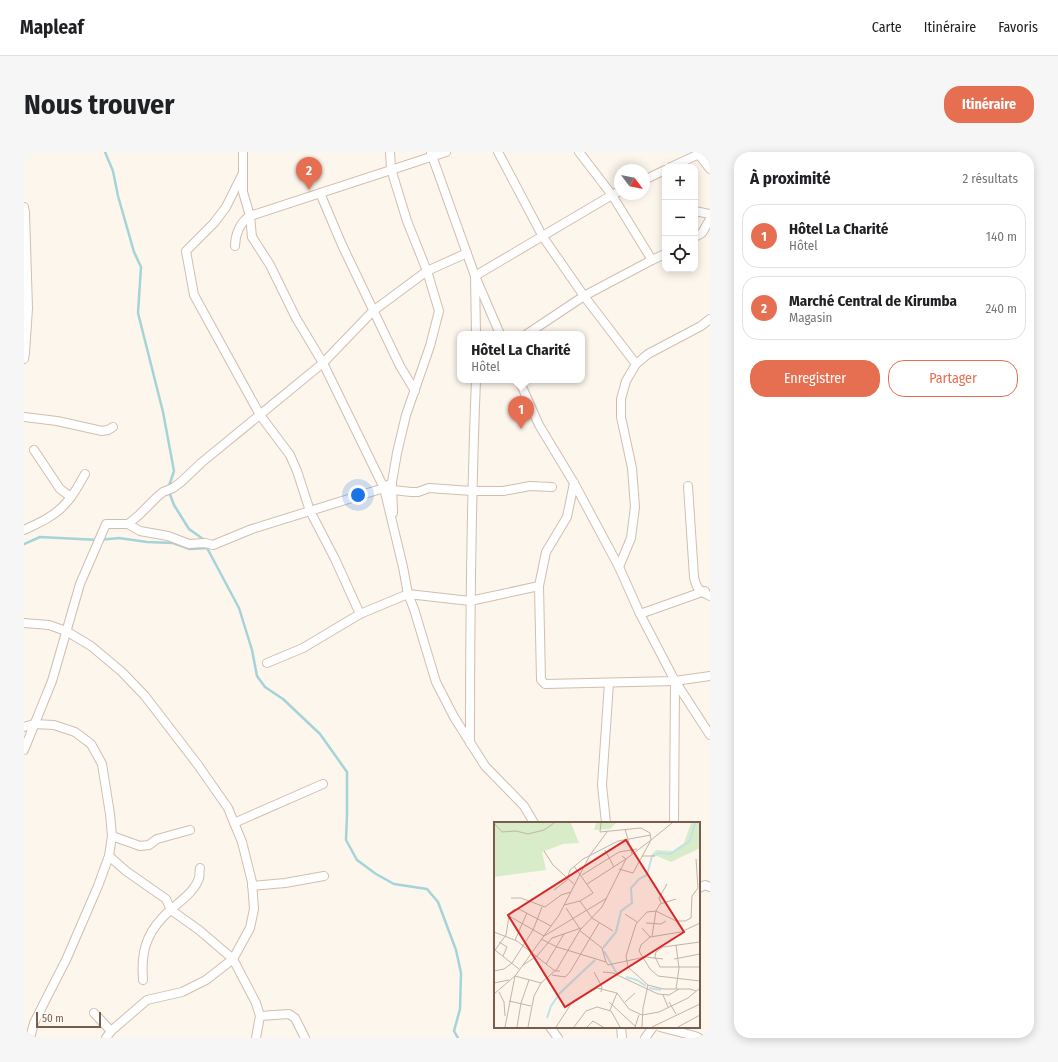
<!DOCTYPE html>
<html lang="fr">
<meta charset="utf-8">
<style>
:root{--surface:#fff;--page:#f6f6f6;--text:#202124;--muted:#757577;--line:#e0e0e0;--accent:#e76f51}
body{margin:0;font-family:"Fira Sans Condensed",sans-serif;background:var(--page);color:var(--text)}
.controls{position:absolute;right:12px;top:12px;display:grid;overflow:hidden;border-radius:8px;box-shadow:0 2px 10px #0003}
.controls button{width:36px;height:36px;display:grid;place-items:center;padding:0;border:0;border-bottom:1px solid var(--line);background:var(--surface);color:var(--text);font:20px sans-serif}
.compass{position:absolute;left:590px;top:12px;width:36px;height:36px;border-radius:50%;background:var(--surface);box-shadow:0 2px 10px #0003;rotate:122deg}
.scale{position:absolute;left:12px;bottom:10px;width:65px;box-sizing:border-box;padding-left:4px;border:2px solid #7a5c4d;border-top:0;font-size:11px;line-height:14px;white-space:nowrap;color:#7a5c4d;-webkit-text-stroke:3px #fffaf3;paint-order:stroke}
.you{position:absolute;left:334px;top:343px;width:14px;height:14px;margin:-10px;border:3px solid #fff;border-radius:50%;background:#1a73e8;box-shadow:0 0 0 6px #1a73e833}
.badge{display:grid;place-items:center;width:26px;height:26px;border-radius:50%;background:var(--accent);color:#fff;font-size:13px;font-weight:700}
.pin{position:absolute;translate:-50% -33px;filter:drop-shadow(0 1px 2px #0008)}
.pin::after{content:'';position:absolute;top:21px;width:14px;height:12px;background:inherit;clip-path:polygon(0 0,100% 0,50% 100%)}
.popup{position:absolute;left:433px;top:179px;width:128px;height:52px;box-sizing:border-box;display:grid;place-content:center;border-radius:8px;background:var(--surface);filter:drop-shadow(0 1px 3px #0005);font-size:13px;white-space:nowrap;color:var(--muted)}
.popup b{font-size:15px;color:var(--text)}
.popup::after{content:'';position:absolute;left:50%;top:100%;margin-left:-8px;border:8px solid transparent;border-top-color:var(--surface)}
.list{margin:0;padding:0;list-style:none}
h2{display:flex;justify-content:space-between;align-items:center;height:52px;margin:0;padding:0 16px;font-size:17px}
h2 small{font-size:13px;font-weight:400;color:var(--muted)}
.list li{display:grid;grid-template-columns:26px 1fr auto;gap:12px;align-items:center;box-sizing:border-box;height:64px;margin:0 8px 8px;padding:0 8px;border:1px solid var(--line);border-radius:16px}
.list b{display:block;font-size:15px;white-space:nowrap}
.list p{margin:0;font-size:13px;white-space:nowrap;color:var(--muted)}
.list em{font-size:13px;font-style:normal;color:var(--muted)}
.actions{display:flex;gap:8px;padding:12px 16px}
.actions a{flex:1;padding:9px 0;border:1px solid var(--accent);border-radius:16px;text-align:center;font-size:14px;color:var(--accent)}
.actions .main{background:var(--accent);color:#fff}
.icon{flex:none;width:22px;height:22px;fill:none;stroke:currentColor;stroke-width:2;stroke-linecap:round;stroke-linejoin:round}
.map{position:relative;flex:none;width:686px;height:886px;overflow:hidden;border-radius:16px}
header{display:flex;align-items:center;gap:24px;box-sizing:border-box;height:56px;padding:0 20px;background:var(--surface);border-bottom:1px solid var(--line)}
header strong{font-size:19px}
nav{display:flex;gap:22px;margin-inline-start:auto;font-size:14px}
.intro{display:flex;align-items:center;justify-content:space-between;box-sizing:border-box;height:96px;padding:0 24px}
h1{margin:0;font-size:28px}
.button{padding:10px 18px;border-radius:16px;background:var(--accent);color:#fff;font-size:14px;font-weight:700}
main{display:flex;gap:24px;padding:0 24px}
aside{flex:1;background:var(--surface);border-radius:16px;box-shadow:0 2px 10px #0003}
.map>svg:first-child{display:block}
</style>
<header>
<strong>Mapleaf</strong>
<nav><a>Carte</a><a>Itinéraire</a><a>Favoris</a></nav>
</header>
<div class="intro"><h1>Nous trouver</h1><a class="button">Itinéraire</a></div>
<main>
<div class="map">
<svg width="686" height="886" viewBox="0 0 686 886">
<rect width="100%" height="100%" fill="#fdf6ec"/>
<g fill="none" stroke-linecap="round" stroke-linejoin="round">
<!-- stream -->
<g stroke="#a5d3da" stroke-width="2.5">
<path d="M81,0L89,19L94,44L110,100L117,115L114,161L139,260L150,319L144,337L150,353L165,377L179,387L180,389"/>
<path d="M0,392L16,385L75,388L95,386L123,390L149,391L166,397L183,396"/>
<path d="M182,394L215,456L228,498L233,524L241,535L259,547L296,582L323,620V663L322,688L333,708L352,722L370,732L403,737L414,750L432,798L437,821L436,857L430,879L434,886"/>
</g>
<defs>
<g id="street">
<path d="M219,0V40L226,64L228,85L246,113L272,166L299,211L360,336L379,415L384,442L390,457L412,530L430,565L461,614L500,654L510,671"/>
<path d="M366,0L367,17L383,69L403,119L415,159L406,194L382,263L373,301L368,330L369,361"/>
<path d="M474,0L519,85L560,144L612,212"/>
<path d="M555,0L588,43L628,108"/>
<path d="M673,0L686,17"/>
<path d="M407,1L451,124L476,182"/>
<path d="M647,15L675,2"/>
<path d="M218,23L202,55L190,71L162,99L170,143L236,263L266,303L273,319L286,359L311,407L336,462"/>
<path d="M620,28L641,18"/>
<path d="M296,41L318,93L376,214L391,239"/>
<path d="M0,55L1,61L4,156L1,201L0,207"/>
<path d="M671,59L686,62"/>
<path d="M671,85L678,81L686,67"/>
<path d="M211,94C211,83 216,70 226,64L422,0"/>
<path d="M452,182L451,124L588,43L596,39"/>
<path d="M503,182L560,144L628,108L641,102"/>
<path d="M495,228L515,273L550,331L595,415L616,462L651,529L686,583"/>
<path d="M0,265L33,269L78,279L84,278L89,275"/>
<path d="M10,298L36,337L47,345"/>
<path d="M550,331L543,365L522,400L515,434L517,528L521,532L651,529L686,524"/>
<path d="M664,334L670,425C672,436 675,439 686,444"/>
<path d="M369,338L387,340H394L405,336L448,339H479L506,334L528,335"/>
<path d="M104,372L116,379L144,384L165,392L181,391L189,393L228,377L360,336L364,333"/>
<path d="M0,378C15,371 31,364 42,351C50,343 55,332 61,322"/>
<path d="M595,415L607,386L611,355L608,316L597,265V247L602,229L612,212L624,202L677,174L686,167"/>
<path d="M616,462L681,439"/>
<path d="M0,471L25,473L42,479L67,494L98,520L121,544L174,613L204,656L218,690L228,730L230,757L226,776L209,807L182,828L158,840L123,848L87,879L82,886"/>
<path d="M243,511L279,496L336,462L384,442L446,449L515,434"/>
<path d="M0,575L10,572L30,573L51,580L67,592L78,612L86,662L88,684L85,704L74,734L42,808L23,845L10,871L6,886"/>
<path d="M446,591C446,470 447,349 452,228"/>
<path d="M0,598L28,529L56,432L82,372H104L115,363L133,345L139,340L149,336L157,330L177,311L299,211L349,159L403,119L443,101"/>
<path d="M210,671L299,632"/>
<path d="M582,671L578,633L585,531"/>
<path d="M650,671L651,530"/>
<path d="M88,684L116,694L125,693L133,687L166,678"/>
<path d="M85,704L102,719L142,747L147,758L175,778L209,807L232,851L236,864L232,886"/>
<path d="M228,734L261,731L300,724"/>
<path d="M675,736L681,733L686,735"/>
<path d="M119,828C117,802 121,784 139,765C150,753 170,742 175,726C176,723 175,719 176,716"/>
<path d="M70,861L87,879"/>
<path d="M236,864L265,862L271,866L281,886"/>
<path d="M526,875L534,886"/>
<path d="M597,875L598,886"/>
<path d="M636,875L671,884L675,886"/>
<path d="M621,886L629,875"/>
</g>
</defs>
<!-- street casing -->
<use href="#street" stroke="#d1beb0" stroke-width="10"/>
<!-- street -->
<use href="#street" stroke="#fff" stroke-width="8"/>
</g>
<!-- overview -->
<g transform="translate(470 670)">
<rect width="206" height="206" fill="#fdf6ec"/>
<path d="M0,1H77L85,21L69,22L48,30L52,48L0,55ZM102,1H122L116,7L100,8ZM197,1H206V26L177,40L158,32L162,28L179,29L190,21Z" fill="#d8ecc9"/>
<path fill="none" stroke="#bfe3e8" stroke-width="2" d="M109,126L122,110L127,89L138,81L137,66L145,57L153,53L158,34L165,31L176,32L196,19L201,1M110,129L123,152M132,155L143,158L152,164M155,166L167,168M53,196L57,184L66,171L101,138"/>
<path fill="none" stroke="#c5b3a7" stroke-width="1" d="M0,1L8,10L22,9L34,12L50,8L60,1M131,7L138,32M111,28L120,45M50,29L59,43L81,63M148,34H161M202,37L204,66L198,74L197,96L191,99H182L162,89L153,90L142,102L132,134L134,145L154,163L169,167H196L202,169M125,47L139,51L157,18L178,1M88,53L125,30L143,27M93,62L132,37L128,34M60,68L73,58L76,48L89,37L124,19L157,13M17,76H27L51,85L67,73L77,70M86,79L98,96L119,109M167,81L165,76L173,62M70,83L86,79L99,71L80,44M72,86L86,107M131,92L143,100M15,94L50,114L113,76M152,101L167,102L172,99M206,101L187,110L156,115L147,123L145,129L156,147L164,154L206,159M148,106L156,115M85,108L108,126L112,140M0,110L23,119L61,149H66M158,114L162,89L166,82L182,77M47,117L63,125L112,140L114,143L151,135L169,137M21,118L33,91M5,120L13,125L9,134M206,120L169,125L162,130L161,135L166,145H206M182,123L185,146L182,167M1,128L12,113L15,94L19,88L25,87L57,104M1,128L25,147M180,137L206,132M52,142L70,112M29,143L43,134L58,116L87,106M0,149L10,147L18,141L39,108L48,85M100,150L108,165L107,170M109,150L119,151L164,172L175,173L185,167M58,153L71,155L76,150L105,101M0,161L15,158M5,170L10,180L11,194M0,172L21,154L47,161L63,147L86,108L108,85L132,37L157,18L156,11L147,6L106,10L107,1M169,173L174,185M15,179L37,184M115,180L142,205M131,180L141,171M175,180L182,192M116,188L123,171M11,205L21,154L65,93L96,33L113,10M23,205L27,181L35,158M34,205L40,174L47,161M62,205L79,179L103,166L123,171L135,187L148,193L165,190L194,176L206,166M80,205L92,189L103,185L117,189L126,205M93,205L99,199L109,205M141,205L145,193M148,205L149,186L154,163M158,205L206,182M184,205L206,193"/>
<path fill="#d62828" fill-opacity="0.15" stroke="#d62828" stroke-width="2" d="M132,18L190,110L71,185L14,93Z"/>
<rect width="206" height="206" fill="none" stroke="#7a5c4d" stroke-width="2"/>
</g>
</svg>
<div class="controls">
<button>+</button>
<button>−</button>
<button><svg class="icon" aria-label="locate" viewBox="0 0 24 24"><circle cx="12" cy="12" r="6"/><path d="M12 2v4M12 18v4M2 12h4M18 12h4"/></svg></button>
</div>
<svg class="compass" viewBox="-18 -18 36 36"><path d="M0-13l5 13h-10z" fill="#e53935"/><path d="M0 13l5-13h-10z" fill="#757577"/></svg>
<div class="scale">50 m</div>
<div class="you"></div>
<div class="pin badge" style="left:497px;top:277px">1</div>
<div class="popup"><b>Hôtel La Charité</b>Hôtel</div>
<div class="pin badge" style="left:285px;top:38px">2</div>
</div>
<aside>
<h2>À proximité<small>2 résultats</small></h2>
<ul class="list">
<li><span class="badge">1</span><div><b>Hôtel La Charité</b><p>Hôtel</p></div><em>140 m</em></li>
<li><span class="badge">2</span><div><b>Marché Central de Kirumba</b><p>Magasin</p></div><em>240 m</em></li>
</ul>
<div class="actions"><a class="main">Enregistrer</a><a>Partager</a></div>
</aside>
</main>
